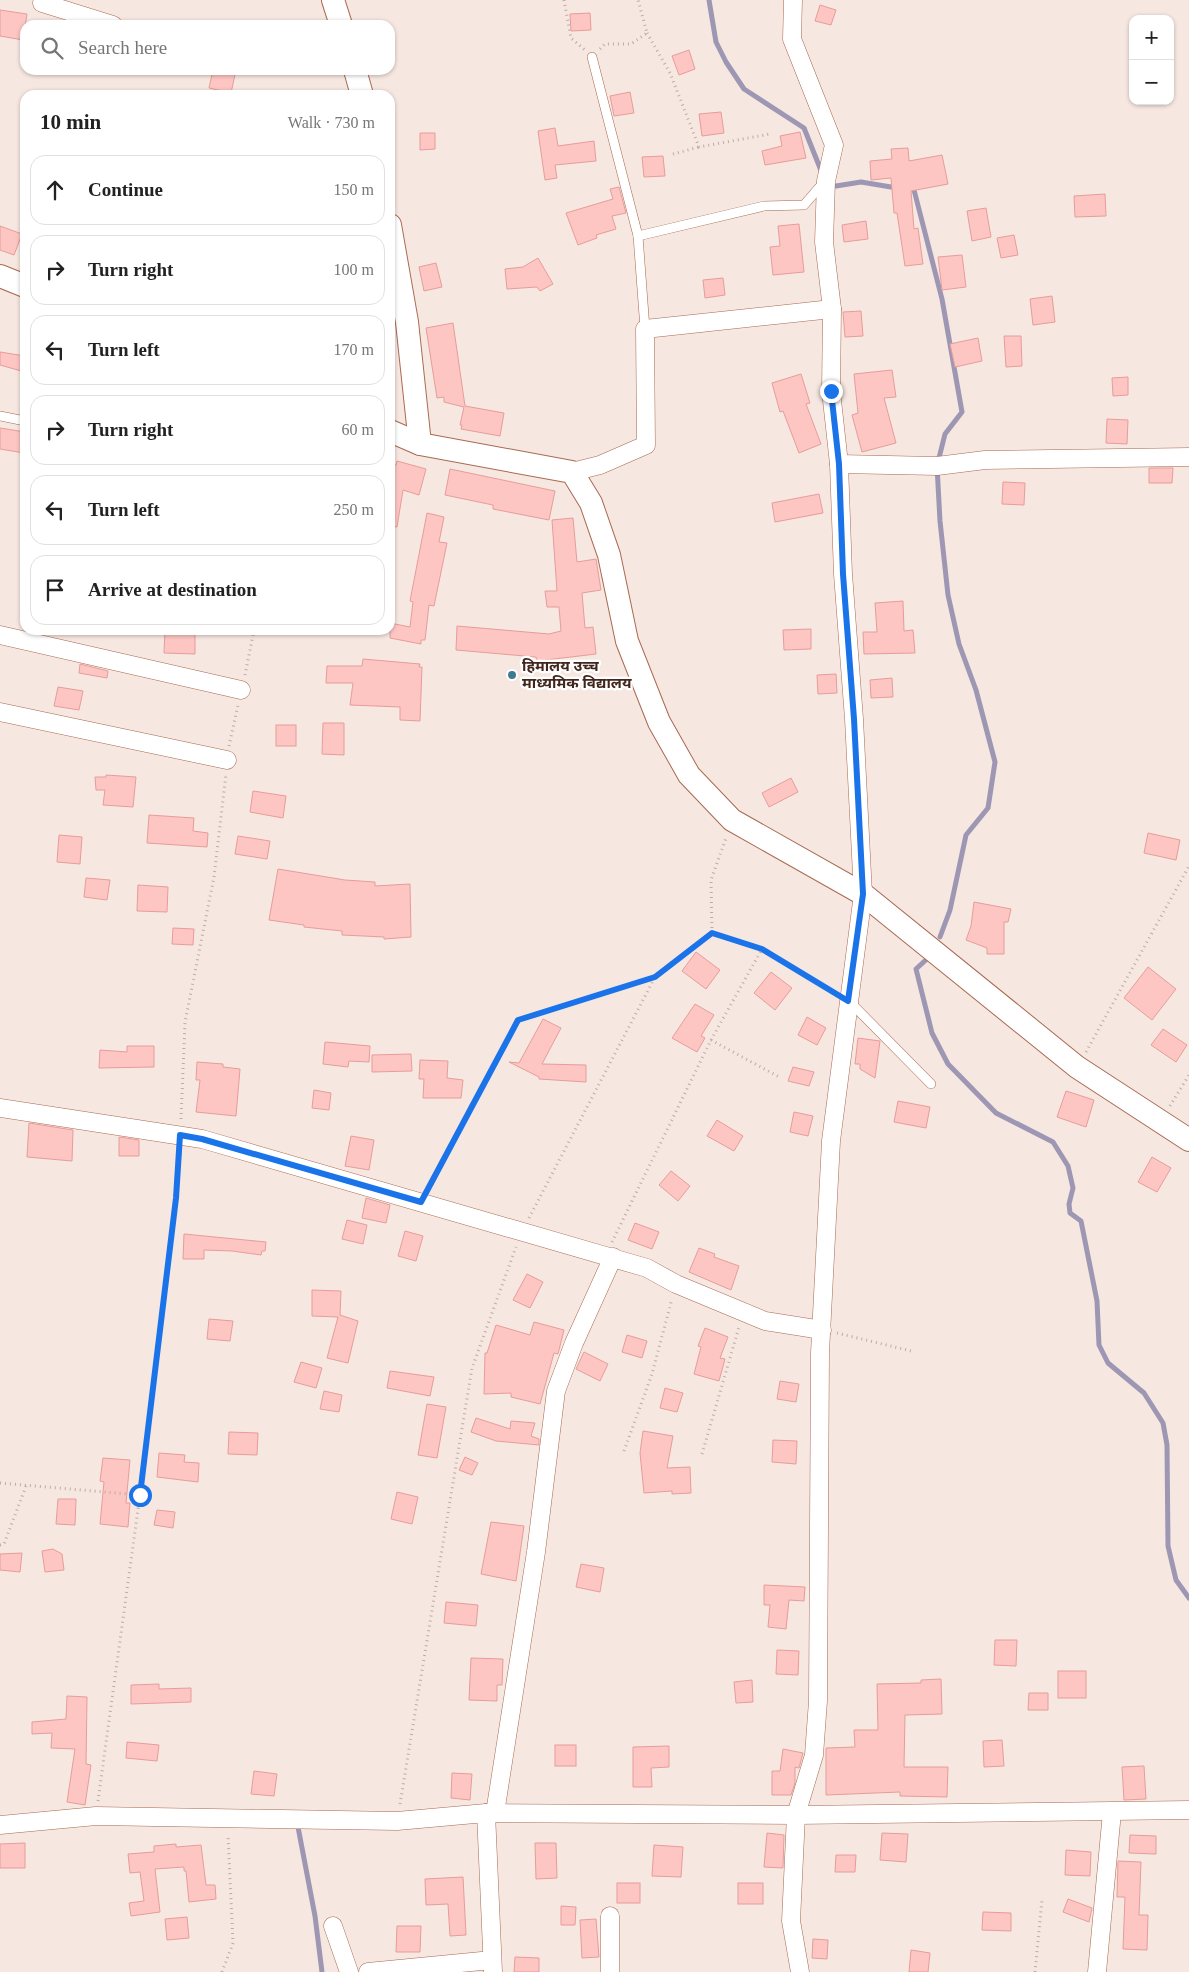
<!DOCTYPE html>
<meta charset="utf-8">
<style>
:root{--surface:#fff;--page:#f2f2f2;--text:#222;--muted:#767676;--line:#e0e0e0}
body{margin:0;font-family:"Times New Roman","Noto Sans Devanagari",serif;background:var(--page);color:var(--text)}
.controls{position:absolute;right:15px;top:15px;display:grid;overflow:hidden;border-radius:10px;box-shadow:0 1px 4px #0004}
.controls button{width:45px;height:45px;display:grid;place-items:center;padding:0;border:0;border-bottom:1px solid var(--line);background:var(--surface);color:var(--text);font:25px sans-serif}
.stop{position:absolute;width:15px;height:15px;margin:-11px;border:4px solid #1a73e8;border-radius:50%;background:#fff}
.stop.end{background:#1a73e8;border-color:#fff;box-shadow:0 1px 5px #0008}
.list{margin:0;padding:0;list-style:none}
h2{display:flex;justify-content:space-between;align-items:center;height:65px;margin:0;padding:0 20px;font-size:21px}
h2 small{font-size:16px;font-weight:400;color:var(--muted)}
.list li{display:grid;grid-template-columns:32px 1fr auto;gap:15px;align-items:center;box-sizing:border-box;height:70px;margin:0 10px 10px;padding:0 10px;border:1px solid var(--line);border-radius:15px}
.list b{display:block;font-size:19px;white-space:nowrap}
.list em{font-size:16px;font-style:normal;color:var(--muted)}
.icon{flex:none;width:28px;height:28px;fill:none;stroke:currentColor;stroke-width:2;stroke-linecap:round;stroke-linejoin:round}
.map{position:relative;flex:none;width:1189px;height:1972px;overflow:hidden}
.search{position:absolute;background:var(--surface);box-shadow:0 1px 4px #0004;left:20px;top:20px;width:375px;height:55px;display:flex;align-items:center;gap:12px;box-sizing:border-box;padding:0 18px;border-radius:15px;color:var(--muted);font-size:19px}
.panel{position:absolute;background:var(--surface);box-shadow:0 1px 4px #0004;left:20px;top:90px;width:375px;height:545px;border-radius:15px}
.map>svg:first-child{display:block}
</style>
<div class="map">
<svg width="1189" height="1972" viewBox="0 0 1189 1972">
<rect width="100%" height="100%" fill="#f6e7e1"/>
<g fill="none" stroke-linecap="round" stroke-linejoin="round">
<!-- stream -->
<g stroke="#9d97b3" stroke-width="5">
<path d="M709,0L716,42L726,62L744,89L804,128L822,173"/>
<path d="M836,186L861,182L897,188"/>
<path d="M913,186L942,299L962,412L945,434L937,466L940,521L948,595L959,644L976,690L995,762L988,808L966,835L950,910L940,937"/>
<path d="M928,958L916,969L932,1033L948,1064L996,1113L1053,1142L1068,1166L1073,1188L1069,1204L1070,1213L1081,1221L1097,1301L1099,1345L1108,1363L1144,1393L1163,1423L1167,1445L1168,1546L1176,1580L1189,1598"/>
<path d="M298,1827L315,1916L322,1972"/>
</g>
</g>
<!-- building -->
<g fill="#fdc6c3" stroke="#e89c99">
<path d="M820,5L836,10L831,25L815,21Z"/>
<path d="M0,10L27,14L23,40L0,36Z"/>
<path d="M590,13L591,30L571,31L570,14Z"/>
<path d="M689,50L695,69L679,75L672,56Z"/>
<path d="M213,70H236L231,93L209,88Z"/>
<path d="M630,92L634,113L614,116L610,96Z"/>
<path d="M721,112L724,133L702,136L699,114Z"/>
<path d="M555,128L558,146L594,141L596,161L555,165L557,178L545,180L538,131Z"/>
<path d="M800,132L806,158L765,165L762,151L782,146L780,136Z"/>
<path d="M420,133H435V149L420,150Z"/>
<path d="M908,148L909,161L942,155L948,184L911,191L914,229L918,228L923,264L905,266L897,213H894L891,178L871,180L870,161L892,159L891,149Z"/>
<path d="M663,156L665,176L644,177L642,157Z"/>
<path d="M619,187L626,213L612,216L616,229L596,235L597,238L578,245L566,213L613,199L610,189Z"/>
<path d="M1105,194L1106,216L1075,217L1074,196Z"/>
<path d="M986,208L991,237L972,241L967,211Z"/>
<path d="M866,221L868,239L844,242L842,225Z"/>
<path d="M799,224L804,272L773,275L770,247L780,246L778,226Z"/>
<path d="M0,226L22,234L14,255L0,250Z"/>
<path d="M1014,235L1018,255L1001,258L997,238Z"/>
<path d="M962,255L966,287L942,290L938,257Z"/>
<path d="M538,258L553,284L540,291L537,287L507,289L505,269L523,267Z"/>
<path d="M436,263L442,287L424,291L419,267Z"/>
<path d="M723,278L725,295L705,298L703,280Z"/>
<path d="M1052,296L1055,322L1033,325L1030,299Z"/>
<path d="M861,311L863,336L845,337L843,312Z"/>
<path d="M453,323L465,406L504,413L500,436L461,429L462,425H460L464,407L444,402V397L437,398L426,328Z"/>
<path d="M1004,336H1021L1022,366L1006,367Z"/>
<path d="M978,338L982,361L955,367L950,344Z"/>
<path d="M0,352L25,356V372L0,365Z"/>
<path d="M892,370L896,397L884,398L896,443L862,452L852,415L858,413L854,374Z"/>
<path d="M801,374L810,403L806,404L821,444L799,453L783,411L780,412L772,383Z"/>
<path d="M1128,377V395L1113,396L1112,378Z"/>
<path d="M1107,419L1128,420L1127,444L1106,443Z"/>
<path d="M0,428L25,432L24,453L0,449Z"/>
<path d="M397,461L426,469L419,495L403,490L397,527L390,526V464L396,465Z"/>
<path d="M1149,468H1173L1172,483H1149Z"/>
<path d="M450,469L555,491L549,520L493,509V505L445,495Z"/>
<path d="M1003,482L1025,483L1024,505L1002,504Z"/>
<path d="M819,494L823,513L775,522L772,503Z"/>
<path d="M427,513L444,517L439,542L447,543L434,606L429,605L425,640H421V644L390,638V623L410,627L413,602L410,601Z"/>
<path d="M573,518L577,562L596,559L601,590L582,593L585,628L593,627L596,654L537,661L536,657L456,650L457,626L549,634L561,631L559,607H547L545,591H557L552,520Z"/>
<path d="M903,601L904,631L913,630L915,653L864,654L863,632H877L875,603Z"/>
<path d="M811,629V649L784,650L783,630Z"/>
<path d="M165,630H195V654L164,653Z"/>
<path d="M363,659L420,664L419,667H422L420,721L400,720V707L350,705L353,683H326L327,666H362Z"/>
<path d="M80,664L108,671L107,678L79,673Z"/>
<path d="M836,674L837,693L818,694L817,675Z"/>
<path d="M892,678L893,697L871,698L870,680Z"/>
<path d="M58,687L83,691L79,710L54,706Z"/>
<path d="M323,723H344V755L322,754Z"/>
<rect x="276" y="725" width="20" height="21"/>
<path d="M106,775L136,777L133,807L103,805L105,790H96L95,777H106Z"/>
<path d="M791,778L798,792L769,807L762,793Z"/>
<path d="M253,791L286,796L283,818L250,812Z"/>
<path d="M149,815L194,818L193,831L208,833L207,847L147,843Z"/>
<path d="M1148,833L1180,840L1176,860L1144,853Z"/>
<path d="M59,835L82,837L80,864L57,862Z"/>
<path d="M238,836L270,841L267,859L235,854Z"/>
<path d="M278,869L345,880L375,882V886L410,884L411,937L384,939V937L342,935V931L304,927V925L269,920Z"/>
<path d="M86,878L110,880L107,900L84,897Z"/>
<path d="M138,885L168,887L167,912L137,911Z"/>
<path d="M974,902L1011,909L1008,922H1004V954H987V948L966,940L971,926Z"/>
<path d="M173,928L194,929L193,945L172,944Z"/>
<path d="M696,952L720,970L706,989L682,971Z"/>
<path d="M1148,967L1176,989L1152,1020L1124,998Z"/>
<path d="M771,972L792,988L775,1010L754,993Z"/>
<path d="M695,1004L714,1015L701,1036L705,1038L697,1052L672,1038Z"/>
<path d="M807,1017L826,1028L817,1045L798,1035Z"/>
<path d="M543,1019L561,1028L542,1064L586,1065V1082L539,1079V1077L509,1062L519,1063Z"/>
<path d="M1163,1029L1187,1045L1176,1062L1151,1045Z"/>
<path d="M858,1038L880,1041L875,1078L860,1069V1064H855Z"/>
<path d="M325,1042L370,1046L369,1062L349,1061L348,1067L323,1064Z"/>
<path d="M127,1046H154V1067L99,1068L100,1050L127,1052Z"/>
<path d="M411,1054L412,1071L372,1072V1055Z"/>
<path d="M420,1060L448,1061L447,1078L463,1080L461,1098H423L424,1079H419Z"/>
<path d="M197,1062L223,1064V1067L240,1069L236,1116L196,1112L200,1080H196Z"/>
<path d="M793,1067L814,1072L809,1086L788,1081Z"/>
<path d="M314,1090L331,1093L329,1110L312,1108Z"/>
<path d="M1066,1091L1094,1100L1086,1127L1057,1117Z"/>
<path d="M898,1101L930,1107L926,1128L894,1122Z"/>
<path d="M794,1112L813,1116L808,1136L790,1132Z"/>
<path d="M717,1120L743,1136L734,1151L707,1136Z"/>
<path d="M29,1123L73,1130L72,1161L27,1157Z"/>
<path d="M351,1136L374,1140L369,1170L345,1166Z"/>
<path d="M119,1137L139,1140V1156H119Z"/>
<path d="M1152,1157L1171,1168L1157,1192L1138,1182Z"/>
<path d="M671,1171L690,1186L678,1201L659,1185Z"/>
<path d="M366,1198L390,1205L386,1223L362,1218Z"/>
<path d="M347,1220L367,1225L363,1244L342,1239Z"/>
<path d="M635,1223L659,1232L652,1249L628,1240Z"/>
<path d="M405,1231L423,1236L416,1261L398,1256Z"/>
<path d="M184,1234L266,1242L265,1251H262L261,1255L232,1251L204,1250V1259H183Z"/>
<path d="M699,1248L715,1254L714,1257L739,1266L731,1290L689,1272Z"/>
<path d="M527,1274L543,1282L530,1308L513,1300Z"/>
<path d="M312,1290L341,1291L340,1315L358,1321L348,1363L327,1358L338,1317L312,1316Z"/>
<path d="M209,1319L233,1321L230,1341L207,1339Z"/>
<path d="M534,1322L564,1330L558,1354L554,1353L540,1404L511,1397V1393L484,1394L485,1353H487L496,1325L530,1335Z"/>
<path d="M705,1328L728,1337L720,1358L725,1359L719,1381L694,1374L701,1347L698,1346Z"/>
<path d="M627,1335L647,1341L642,1358L622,1352Z"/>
<path d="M584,1352L608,1364L600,1381L576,1369Z"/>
<path d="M301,1362L322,1368L316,1388L294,1382Z"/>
<path d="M390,1371L434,1377L430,1396L387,1388Z"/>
<path d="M780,1381L799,1384L796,1402L777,1399Z"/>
<path d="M665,1388L683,1393L677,1412L660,1408Z"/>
<path d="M324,1391L342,1395L339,1412L320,1409Z"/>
<path d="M427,1404L446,1407L437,1458L418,1455Z"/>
<path d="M476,1418L510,1429L511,1421L535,1423L531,1436L539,1439V1445L496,1441L471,1432Z"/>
<path d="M643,1431L673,1436L667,1468L690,1467L691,1493L672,1494V1491L644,1493L640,1453Z"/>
<path d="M229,1432L258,1433L257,1455L228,1454Z"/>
<path d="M773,1440L797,1441L796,1464L772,1462Z"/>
<path d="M159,1453L185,1455L184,1462L199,1463L198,1482L157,1477Z"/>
<path d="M465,1457L478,1463L472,1475L459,1470Z"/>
<path d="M103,1458L130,1460L126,1503H130L128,1527L100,1524L104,1482L100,1481Z"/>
<path d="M397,1492L418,1497L412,1524L391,1519Z"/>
<path d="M58,1499H76L75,1525L56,1524Z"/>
<path d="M157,1510L175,1512L173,1528L154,1525Z"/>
<path d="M491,1522L524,1526L516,1581L481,1574Z"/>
<path d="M53,1549L62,1554L64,1570L45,1572L42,1551Z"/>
<path d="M22,1553L20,1572L0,1570V1554Z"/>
<path d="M581,1564L604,1568L600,1592L576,1587Z"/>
<path d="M764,1585L805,1587L804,1601L789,1600L786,1629L768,1627L770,1605H764Z"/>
<path d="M446,1602L478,1605L476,1626L444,1623Z"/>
<path d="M995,1640H1017L1016,1666L994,1665Z"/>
<path d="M777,1650L799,1651L798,1675L776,1674Z"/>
<path d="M471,1658L503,1659L502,1685H497V1701L469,1700Z"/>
<rect x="1058" y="1671" width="28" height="27"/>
<path d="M941,1679L942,1714L905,1715L904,1767H948L947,1797L900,1796V1792L826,1795V1748L855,1747L854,1730H878L877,1684L921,1683V1680Z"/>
<path d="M752,1680L753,1702L736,1703L734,1682Z"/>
<path d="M159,1684V1689L191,1688V1702L131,1704V1685Z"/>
<path d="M1029,1693H1048V1710H1028Z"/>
<path d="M67,1696L87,1697L86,1764L91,1765L85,1805L67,1802L75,1749L51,1748L52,1733L32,1734V1722L66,1719Z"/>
<path d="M1002,1740L1004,1766L984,1767L983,1741Z"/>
<path d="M127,1742L159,1745L157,1761L126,1758Z"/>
<rect x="555" y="1745" width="21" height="21"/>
<path d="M669,1746V1767L651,1768L652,1787H633V1747Z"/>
<path d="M783,1749L803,1753L799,1768L795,1767V1783L791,1795H772V1771H780Z"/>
<path d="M1144,1766L1146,1799L1124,1800L1122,1767Z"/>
<path d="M254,1771L277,1774L274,1796L251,1794Z"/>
<path d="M452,1773L472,1774L470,1800L451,1798Z"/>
<path d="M767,1833L784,1835L783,1868L764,1867Z"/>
<path d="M882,1833L908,1834L906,1862L880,1860Z"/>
<path d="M1130,1835L1156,1836V1854L1129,1853Z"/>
<path d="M25,1843V1868H0V1844Z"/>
<path d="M535,1843H556L557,1878L536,1879Z"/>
<path d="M176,1844V1847L201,1845L206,1885H215L216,1899L189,1902L186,1871H184V1867L155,1869L160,1912L131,1916L129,1903L144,1901L140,1872L130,1873L128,1854L154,1852V1846Z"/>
<path d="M654,1845L683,1847L681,1877L652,1876Z"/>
<path d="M1066,1850L1091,1852L1090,1876L1065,1875Z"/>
<path d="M836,1855H856L855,1872H835Z"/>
<path d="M1118,1861L1141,1862L1139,1915H1148L1147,1950L1123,1949L1125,1897H1117Z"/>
<path d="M463,1877L466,1935L450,1936L448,1904L426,1905L425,1879Z"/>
<rect x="617" y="1883" width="23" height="20"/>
<rect x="738" y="1883" width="25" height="21"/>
<path d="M1068,1899L1092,1908L1089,1922L1063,1912Z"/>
<path d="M561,1906L576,1907L575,1925H561Z"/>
<path d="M983,1912L1011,1913V1931L982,1930Z"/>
<path d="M187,1917L189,1938L167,1940L165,1919Z"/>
<path d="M596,1919L599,1957L582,1958L580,1920Z"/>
<path d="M397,1926H421L420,1952H396Z"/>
<path d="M813,1939L828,1940L827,1959L812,1958Z"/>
<path d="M911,1950L930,1953L928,1972H909Z"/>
<path d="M515,1957L539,1958V1972H514Z"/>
</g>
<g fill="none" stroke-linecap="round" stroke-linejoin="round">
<defs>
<g id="service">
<path d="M592,57L638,236L645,329"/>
<path d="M638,236L764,206L804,205L824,182"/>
<path d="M0,416L25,421"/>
<path d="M849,1001L931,1084"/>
</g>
<g id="minor">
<path d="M793,0L792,39L834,145L826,181L824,242L832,309L831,391L839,464L843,574L854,719L863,894L831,1141L820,1353L818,1701L814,1755L796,1815L791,1921L800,1972"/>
<path d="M42,3L113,25"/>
<path d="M839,464L937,466L985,460L1189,457"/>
<path d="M572,472L600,465L646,445L645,329L832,309"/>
<path d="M0,635L241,690"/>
<path d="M0,712L227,760"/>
<path d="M0,1108L202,1139L647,1268L676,1284L765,1321L822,1330"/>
<path d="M486,1813L493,1972"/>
<path d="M495,1813L536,1552L556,1391L574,1343L613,1257"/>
<path d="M0,1825L96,1816L397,1821L486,1813L796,1815L1189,1810"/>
<path d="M333,1926L349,1972"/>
<path d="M368,1972L492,1960"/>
<path d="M610,1972V1916"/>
<path d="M1097,1972L1112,1812"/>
</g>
<g id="tertiary">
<path d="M333,0L341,25"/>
<path d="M355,70L362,95"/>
<path d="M390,225L407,322L420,444"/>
<path d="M0,276L25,286"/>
<path d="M390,431L420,444L572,472L591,503L609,555L627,641L659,722L689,775L732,820L863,894L1077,1067L1189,1140"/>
</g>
</defs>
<!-- service casing -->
<use href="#service" stroke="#aa6950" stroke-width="10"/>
<!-- minor casing -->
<use href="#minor" stroke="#aa6950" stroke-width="19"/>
<!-- tertiary casing -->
<use href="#tertiary" stroke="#aa6950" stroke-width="24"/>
<!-- path -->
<g stroke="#bfaca4" stroke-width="3" stroke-dasharray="1 4" stroke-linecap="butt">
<path d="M564,0L571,38L585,50"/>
<path d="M647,33L670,73L699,147L770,134"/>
<path d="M600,49L605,44H631L647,33L638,0"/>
<path d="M673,154L699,147"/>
<path d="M245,675L254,630"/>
<path d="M229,746L238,705"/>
<path d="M712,933L762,949L834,992"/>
<path d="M712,933L711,880L726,838"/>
<path d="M711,1040L781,1078"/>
<path d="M1086,1052L1189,866"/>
<path d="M1170,1106L1189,1075"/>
<path d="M181,1119L185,1022L214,877L226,774"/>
<path d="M428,1188L518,1020L655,977"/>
<path d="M529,1218L655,977L712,933"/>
<path d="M612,1242L711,1040L762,949"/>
<path d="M837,1333L911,1351"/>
<path d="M624,1451L652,1374L672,1299"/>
<path d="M702,1454L739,1327"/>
<path d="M0,1483L140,1495L176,1198L179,1151"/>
<path d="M0,1545L4,1544L26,1486"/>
<path d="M98,1801L140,1495"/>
<path d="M400,1804L472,1368L516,1247"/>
<path d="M222,1972L233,1943L228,1835"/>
<path d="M1035,1972L1042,1900"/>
</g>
<!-- service -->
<use href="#service" stroke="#fff" stroke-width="9"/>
<!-- minor -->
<use href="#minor" stroke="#fff" stroke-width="18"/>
<!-- tertiary -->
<use href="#tertiary" stroke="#fff" stroke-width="22"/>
</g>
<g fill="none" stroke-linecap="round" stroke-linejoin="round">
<!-- route -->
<path stroke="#1a73e8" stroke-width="6" d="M140,1495L176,1198L180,1135L202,1139L421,1202L518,1020L655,977L712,933L762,949L848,1001L863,894L854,719L843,574L839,464L831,391"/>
</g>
<!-- markers -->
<circle fill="#3d7b90" stroke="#fff" stroke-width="2" cx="512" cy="675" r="5"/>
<g text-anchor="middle" stroke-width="4.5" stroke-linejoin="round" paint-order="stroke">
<!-- poi labels -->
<g font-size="15" font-weight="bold" fill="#42261c" stroke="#fff" text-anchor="start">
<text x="522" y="671">हिमालय उच्च<tspan x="522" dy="17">माध्यमिक विद्यालय</tspan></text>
</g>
</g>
</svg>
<div class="controls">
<button>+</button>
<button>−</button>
</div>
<div class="stop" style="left:140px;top:1495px"></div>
<div class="stop end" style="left:831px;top:391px"></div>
<div class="search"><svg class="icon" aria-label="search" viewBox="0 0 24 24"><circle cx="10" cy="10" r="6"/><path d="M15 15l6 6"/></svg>Search here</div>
<section class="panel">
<h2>10 min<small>Walk · 730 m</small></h2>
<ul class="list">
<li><svg class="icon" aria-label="ahead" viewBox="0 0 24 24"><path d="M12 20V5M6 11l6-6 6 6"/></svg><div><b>Continue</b></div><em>150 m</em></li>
<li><svg class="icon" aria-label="right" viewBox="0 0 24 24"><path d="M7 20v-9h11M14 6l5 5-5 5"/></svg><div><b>Turn right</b></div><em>100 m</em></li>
<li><svg class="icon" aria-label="left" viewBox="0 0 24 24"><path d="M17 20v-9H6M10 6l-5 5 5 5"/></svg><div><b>Turn left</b></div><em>170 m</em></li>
<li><svg class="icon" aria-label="right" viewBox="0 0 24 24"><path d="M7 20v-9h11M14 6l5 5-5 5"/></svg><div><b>Turn right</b></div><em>60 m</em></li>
<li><svg class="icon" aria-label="left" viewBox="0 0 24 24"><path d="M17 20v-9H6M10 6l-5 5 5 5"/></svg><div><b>Turn left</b></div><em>250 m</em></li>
<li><svg class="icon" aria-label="arrive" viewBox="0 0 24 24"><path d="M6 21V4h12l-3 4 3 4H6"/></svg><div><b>Arrive at destination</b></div></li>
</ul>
</section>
</div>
